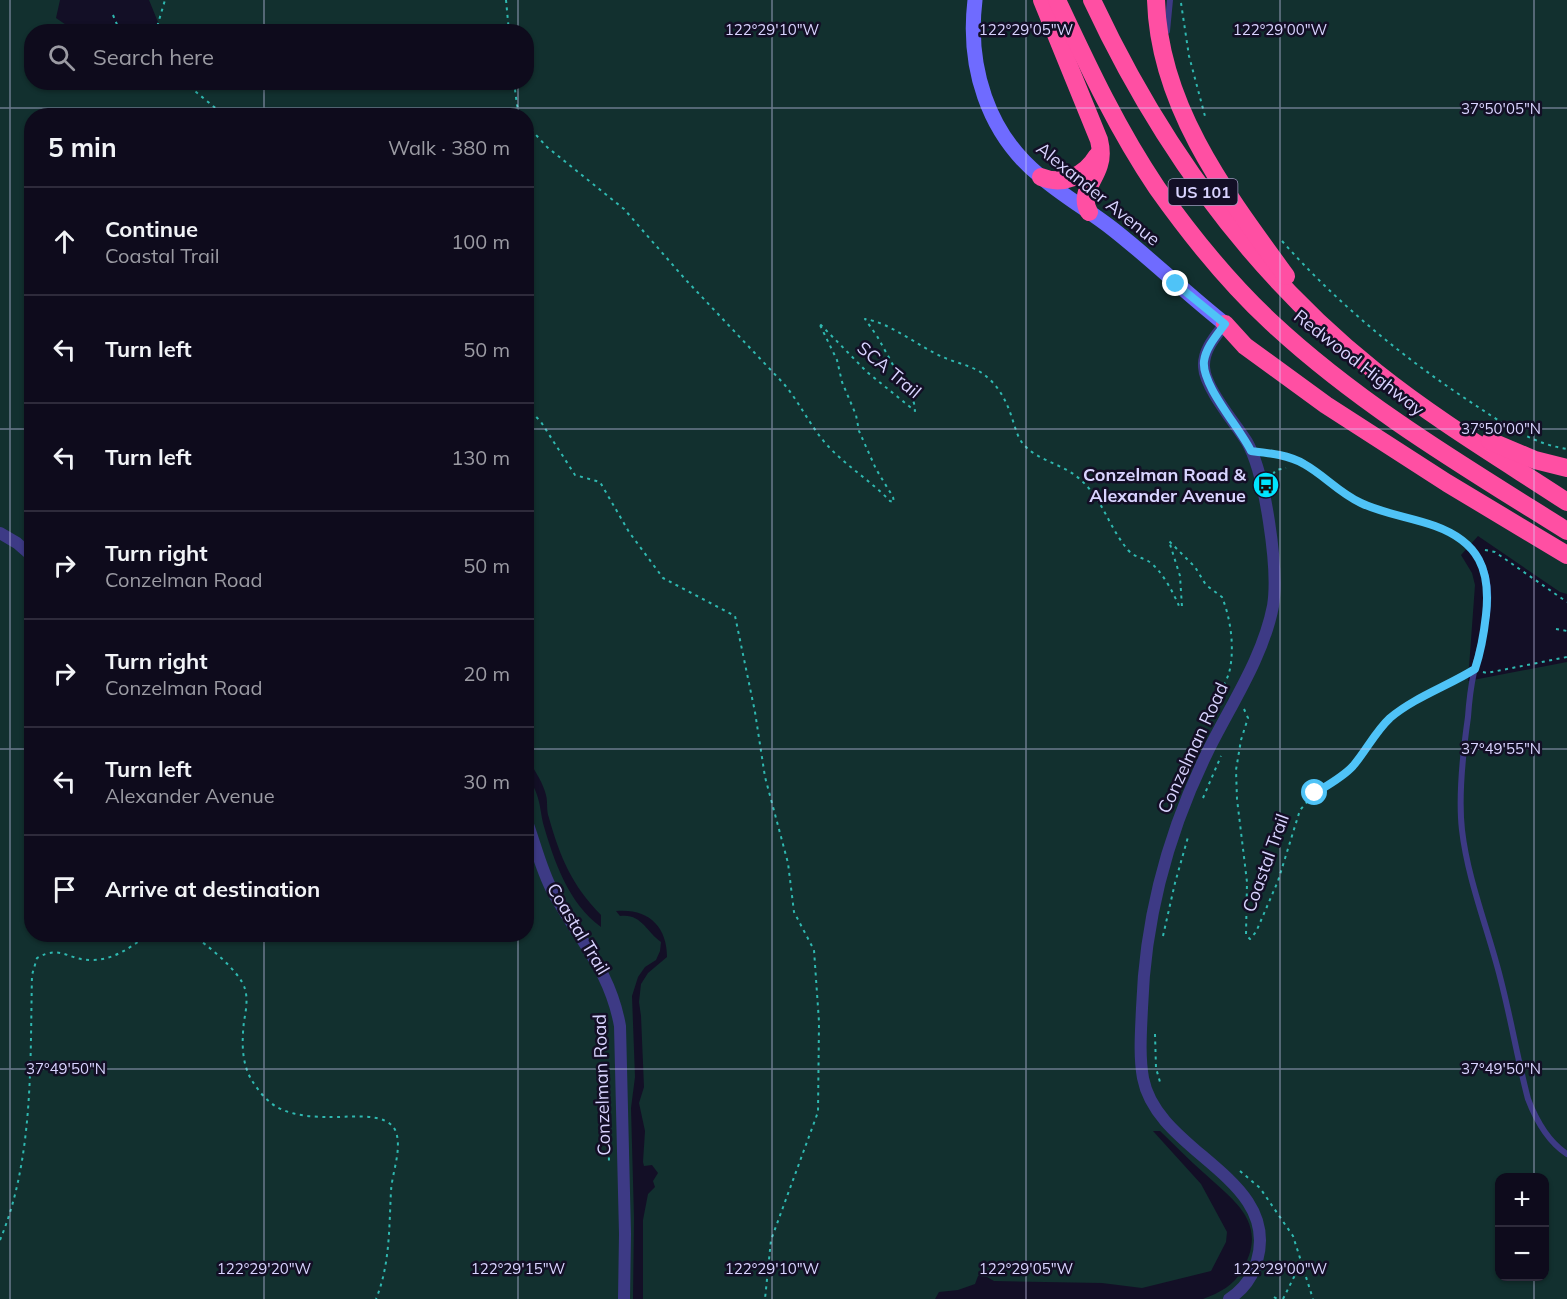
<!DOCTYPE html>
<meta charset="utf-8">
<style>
:root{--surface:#0e0b1c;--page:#1c1929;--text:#f1f3f6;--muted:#9b9ba3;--line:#2e2b3b}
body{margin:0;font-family:Mulish,sans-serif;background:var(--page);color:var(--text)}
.controls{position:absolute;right:18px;bottom:18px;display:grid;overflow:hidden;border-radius:12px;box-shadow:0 2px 4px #0004}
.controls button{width:54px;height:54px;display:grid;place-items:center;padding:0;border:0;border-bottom:2px solid var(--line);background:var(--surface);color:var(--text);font:30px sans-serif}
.stop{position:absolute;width:18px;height:18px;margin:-14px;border:4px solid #4fc3f7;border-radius:50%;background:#fff}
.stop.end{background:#4fc3f7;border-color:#fff;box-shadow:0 2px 6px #0008}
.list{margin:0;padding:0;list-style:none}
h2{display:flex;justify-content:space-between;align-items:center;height:78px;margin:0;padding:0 24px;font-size:26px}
h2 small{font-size:20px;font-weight:400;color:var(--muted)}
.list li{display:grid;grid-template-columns:39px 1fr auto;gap:18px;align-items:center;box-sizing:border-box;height:108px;padding:0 24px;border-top:2px solid var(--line)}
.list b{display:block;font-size:22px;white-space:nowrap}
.list p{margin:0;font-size:20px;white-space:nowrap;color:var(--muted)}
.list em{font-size:20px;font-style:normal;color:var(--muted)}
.icon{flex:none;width:33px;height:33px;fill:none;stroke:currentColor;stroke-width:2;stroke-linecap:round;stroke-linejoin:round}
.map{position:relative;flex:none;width:1567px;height:1299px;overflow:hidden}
.search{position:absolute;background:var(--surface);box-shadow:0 2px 4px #0004;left:24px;top:24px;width:510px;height:66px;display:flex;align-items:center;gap:15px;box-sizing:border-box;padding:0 21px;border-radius:24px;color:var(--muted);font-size:22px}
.panel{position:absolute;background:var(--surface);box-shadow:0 2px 4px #0004;left:24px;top:108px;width:510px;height:834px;border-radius:24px}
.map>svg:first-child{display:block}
</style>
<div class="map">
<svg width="1567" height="1299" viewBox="0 0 1567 1299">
<rect width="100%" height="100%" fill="#130f26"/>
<!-- green -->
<path fill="#12302f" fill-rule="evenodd" d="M0,0H60L56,18L75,31L32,32V82H526V32L156,31L160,27L149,0H1567V594L1560,592L1478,536L1461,555L1472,573L1475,585L1468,681L1567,662V1299H1203C1222,1292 1236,1284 1245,1265C1267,1221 1232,1199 1204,1173C1189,1160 1175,1145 1160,1131H1153L1201,1184L1227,1232L1226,1242L1211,1271L1142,1288L1102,1283L994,1281L987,1277L978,1276L975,1284L958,1290L939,1292L935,1299H643V1220L648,1194L655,1187L653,1181L658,1173L652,1165L644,1166L643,1162L645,1131L639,1103L644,1087L641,1016L639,1002L641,984L648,973L667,957C667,926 648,908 616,911L620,916C641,913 646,931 661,942L660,951L656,960L645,967L638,977L632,996L635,1077L631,1108L634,1218L633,1299H0ZM32,116H526L527,758C533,768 543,782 546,795C548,802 546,810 549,818C560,857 572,886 601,915V927C568,903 554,861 543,823C541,814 540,803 537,795C535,788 530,781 527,775L526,934H32ZM1500,1178H1544V1276H1500Z"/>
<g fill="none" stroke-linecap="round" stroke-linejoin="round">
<!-- path -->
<g stroke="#2fb8b0" stroke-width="2" stroke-dasharray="3 4.5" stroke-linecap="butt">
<path d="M506,0L509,32"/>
<path d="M1181,3L1189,56L1206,120"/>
<path d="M113,15L118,27L124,32"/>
<path d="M153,32L157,27L165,0"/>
<path d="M184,82L225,116"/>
<path d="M514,82L517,105L520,116"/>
<path d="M526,124L547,147L624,209L685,279L784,384C800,403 810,426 827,445C846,466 871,481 890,501L894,502L893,497L876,469L859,431L856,415L842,382L837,360L819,323L867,372L915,411L914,403L877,336L865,319C889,322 921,348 943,357C958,364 976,366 988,378C1001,389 1008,405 1013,421C1016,430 1018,439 1025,446C1038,460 1061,464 1076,476C1103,497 1107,525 1128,550C1134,557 1141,557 1148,561C1161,569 1173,592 1179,606L1182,607L1180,576L1169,541L1195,567L1206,585L1222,597C1231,619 1235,650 1229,673C1227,680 1222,687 1221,695L1224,697"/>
<path d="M1282,241C1337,303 1401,356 1469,401C1501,422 1529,443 1567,449"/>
<path d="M526,406L541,422L575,475L600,482L629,532L663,578L735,616L755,712L765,777L788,863L794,912L814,950L819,1022L818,1112L771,1240L765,1299"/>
<path d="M1273,474L1276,470L1286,468"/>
<path d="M1485,550L1495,552L1567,602"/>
<path d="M26,569L32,575"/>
<path d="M1556,629L1567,631"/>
<path d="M1483,672L1487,673L1567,657"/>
<path d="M1244,709L1248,718L1241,740L1236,770L1237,799L1247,882L1246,935L1250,939L1256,932L1278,881L1300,810L1315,793L1345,773L1354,765L1364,749L1391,718L1423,696L1463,677"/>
<path d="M1203,798L1221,756"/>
<path d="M191,934C206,944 240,971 245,989C248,999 246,1011 244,1021C242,1040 241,1061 251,1079C256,1087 263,1097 271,1103C286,1115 310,1117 328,1117C346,1118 388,1110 396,1132C402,1150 392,1173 391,1191C389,1228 390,1265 376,1299"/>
<path d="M1163,936L1175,883L1188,837"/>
<path d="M1155,1034L1156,1068L1160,1082"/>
<path d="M608,1120L609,1163"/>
<path d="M1240,1171L1260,1188L1293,1236L1313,1299"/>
<path d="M0,1240C34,1159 30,1061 32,975L37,958C61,944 69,961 92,960C114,960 131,947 149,934"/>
<path d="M1274,1297L1277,1299"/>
<path d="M1283,1299L1302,1261"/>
</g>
<!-- lane -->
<g stroke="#3d3a85" stroke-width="6">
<path d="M1167,31L1170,0"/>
<path d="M1252,451C1269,453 1289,455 1305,464C1324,475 1339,493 1360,503C1399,521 1462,519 1482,565C1497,598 1481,639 1474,672C1471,686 1469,702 1468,717C1463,752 1458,795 1462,830C1467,874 1484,919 1496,962C1509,1007 1516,1053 1528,1099C1536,1120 1547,1141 1567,1154"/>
</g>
<!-- street -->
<g stroke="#3d3a85" stroke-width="12">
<path d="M1225,324C1215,337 1203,350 1204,367C1205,388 1235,423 1247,442C1265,473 1279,569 1273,606C1263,658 1230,706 1207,753C1168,833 1145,919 1142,1008C1141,1031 1139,1056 1143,1078C1157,1153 1281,1177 1257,1261C1253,1276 1243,1290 1229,1299"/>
<path d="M0,533L17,543L32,556"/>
<path d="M526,819C535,843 541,870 553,892C579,940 610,970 620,1026L625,1234L624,1299"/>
</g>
<!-- secondary -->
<path stroke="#6f6bff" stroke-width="15" d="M975,0C967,66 987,133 1040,176C1063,196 1090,211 1114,230C1152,260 1187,294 1225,324"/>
<!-- highway -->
<g stroke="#ff4fa3" stroke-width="18">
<path d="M1042,0L1099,140C1101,148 1102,156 1099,165C1094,182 1079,194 1089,212"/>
<path d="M1057,0C1087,64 1117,129 1157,188C1191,236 1228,282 1271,322C1360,405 1465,467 1567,531"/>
<path d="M1092,0C1159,144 1251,272 1376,372C1436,420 1503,460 1567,502"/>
<path d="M1156,0C1159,106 1226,194 1286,276"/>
<path d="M1041,177C1063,186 1085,176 1097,156"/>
<path d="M1225,324L1245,346L1326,405L1447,483L1567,555"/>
<path d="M1490,441L1535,460L1567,468"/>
</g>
</g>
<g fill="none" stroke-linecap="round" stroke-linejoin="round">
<!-- route -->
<path stroke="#4fc3f7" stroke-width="8" d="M1176,284L1225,324C1217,335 1206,347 1204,361C1201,385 1240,428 1251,451C1269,453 1289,455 1304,464C1324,475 1339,493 1361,503C1384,514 1410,517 1435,526C1479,542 1491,570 1486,615C1484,633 1481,651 1475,669C1448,686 1415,697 1390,718C1375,732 1366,751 1353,766C1343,777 1328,785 1315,793"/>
</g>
<!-- ticks -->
<path fill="none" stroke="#d9d4ff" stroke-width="1.5" stroke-opacity="0.45" d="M10,0V1299M264,0V32M518,0V32M772,0V1299M1026,0V1299M1280,0V1299M1534,0V1178M264,82V116M518,82V116M0,108H1567M0,429H32M526,429H1567M0,749H32M526,749H1567M264,934V1299M518,934V1299M0,1069H1567M1534,1276V1299"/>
<!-- icons -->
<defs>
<symbol id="bus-disc" viewBox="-11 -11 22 22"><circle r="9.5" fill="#00e5ff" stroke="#130f26"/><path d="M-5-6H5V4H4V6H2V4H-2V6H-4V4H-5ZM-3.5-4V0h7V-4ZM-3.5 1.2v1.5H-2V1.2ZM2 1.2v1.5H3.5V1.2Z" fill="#111"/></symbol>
</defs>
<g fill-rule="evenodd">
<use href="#bus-disc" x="1251" y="470" width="30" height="30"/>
</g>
<g text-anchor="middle" stroke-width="5" stroke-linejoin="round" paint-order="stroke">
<!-- shield labels -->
<rect fill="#130f26" stroke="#9e99be" stroke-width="1.5" x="1168.5" y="179" width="69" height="26" rx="4.5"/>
<g font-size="16" font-weight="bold" fill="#d9d4ff">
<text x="1203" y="198">US 101</text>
</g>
<!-- street labels -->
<g font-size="18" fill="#d9d4ff" stroke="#130f26">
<text transform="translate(1098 194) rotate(39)" y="6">Alexander Avenue</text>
<text transform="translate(1359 363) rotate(38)" y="6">Redwood Highway</text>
<text transform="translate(889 370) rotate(40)" y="6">SCA Trail</text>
<text transform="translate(1193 748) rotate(-65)" y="6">Conzelman Road</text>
<text transform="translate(1266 863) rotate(-70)" y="6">Coastal Trail</text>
<text transform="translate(578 929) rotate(59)" y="6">Coastal Trail</text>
<text transform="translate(602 1085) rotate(-92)" y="6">Conzelman Road</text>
</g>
<!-- poi labels -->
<g font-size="18" font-weight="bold" fill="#d9d4ff" stroke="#130f26" text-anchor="end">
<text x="1246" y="481">Conzelman Road &amp;<tspan x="1246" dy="21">Alexander Avenue</tspan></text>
</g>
</g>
<g font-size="15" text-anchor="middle" fill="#d9d4ff" stroke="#130f26" stroke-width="5" stroke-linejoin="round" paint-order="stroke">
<text x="772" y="35">122°29'10"W</text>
<text x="1026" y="35">122°29'05"W</text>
<text x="1280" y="35">122°29'00"W</text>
<text x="1501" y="114">37°50'05"N</text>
<text x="1501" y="434">37°50'00"N</text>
<text x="1501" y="754">37°49'55"N</text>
<text x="66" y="1074">37°49'50"N</text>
<text x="1501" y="1074">37°49'50"N</text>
<text x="264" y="1274">122°29'20"W</text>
<text x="518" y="1274">122°29'15"W</text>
<text x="772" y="1274">122°29'10"W</text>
<text x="1026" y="1274">122°29'05"W</text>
<text x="1280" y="1274">122°29'00"W</text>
</g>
</svg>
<div class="controls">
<button>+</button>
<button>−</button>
</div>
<div class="stop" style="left:1315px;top:793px"></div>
<div class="stop end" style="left:1176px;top:284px"></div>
<div class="search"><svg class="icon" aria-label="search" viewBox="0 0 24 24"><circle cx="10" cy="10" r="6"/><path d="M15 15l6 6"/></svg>Search here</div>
<section class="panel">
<h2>5 min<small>Walk · 380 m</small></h2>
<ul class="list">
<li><svg class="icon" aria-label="ahead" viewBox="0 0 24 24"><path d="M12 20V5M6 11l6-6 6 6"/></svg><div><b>Continue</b><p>Coastal Trail</p></div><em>100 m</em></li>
<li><svg class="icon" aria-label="left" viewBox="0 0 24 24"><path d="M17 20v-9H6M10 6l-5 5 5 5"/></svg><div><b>Turn left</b></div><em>50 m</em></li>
<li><svg class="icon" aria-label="left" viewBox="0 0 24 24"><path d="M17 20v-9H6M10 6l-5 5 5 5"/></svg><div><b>Turn left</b></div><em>130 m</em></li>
<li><svg class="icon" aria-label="right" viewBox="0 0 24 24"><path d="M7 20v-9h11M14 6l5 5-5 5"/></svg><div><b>Turn right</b><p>Conzelman Road</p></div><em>50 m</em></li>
<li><svg class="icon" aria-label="right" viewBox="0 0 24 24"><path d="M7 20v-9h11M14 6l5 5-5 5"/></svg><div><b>Turn right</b><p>Conzelman Road</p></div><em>20 m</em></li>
<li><svg class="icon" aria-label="left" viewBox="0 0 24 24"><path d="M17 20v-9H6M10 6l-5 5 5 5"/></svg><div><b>Turn left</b><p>Alexander Avenue</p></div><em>30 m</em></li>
<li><svg class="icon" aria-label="arrive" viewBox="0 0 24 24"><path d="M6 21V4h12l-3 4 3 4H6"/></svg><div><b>Arrive at destination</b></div></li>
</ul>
</section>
</div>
